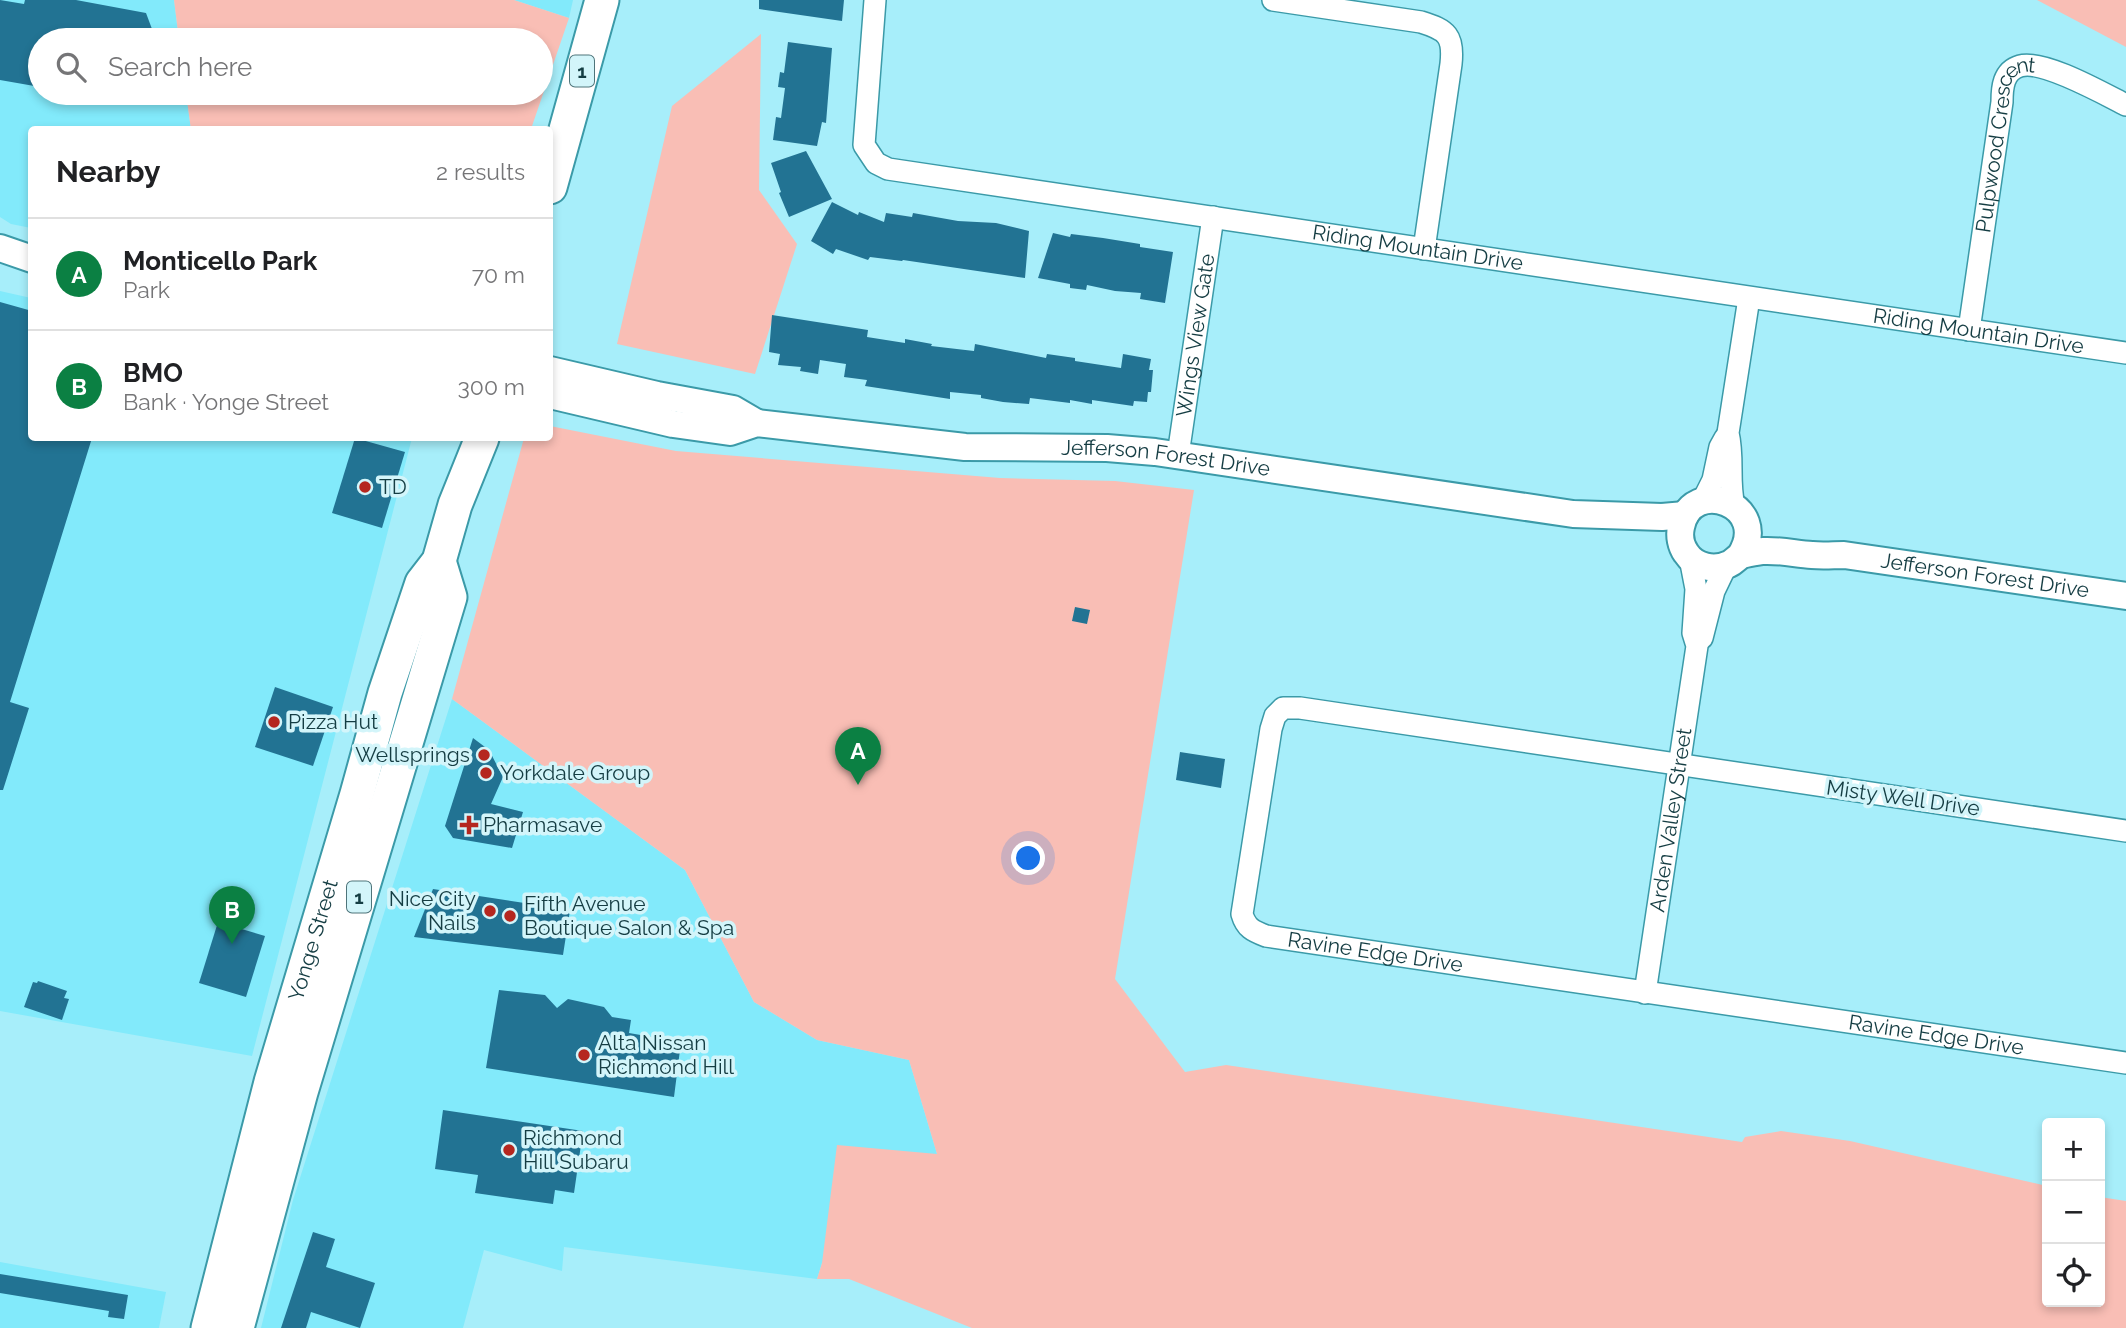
<!DOCTYPE html>
<meta charset="utf-8">
<style>
:root{--surface:#fff;--page:#f2f2f2;--text:#202124;--muted:#757577;--line:#e0e0e0;--accent:#0b8043}
body{margin:0;font-family:Raleway,sans-serif;background:var(--page);color:var(--text)}
.controls{position:absolute;right:21px;bottom:21px;display:grid;overflow:hidden;border-radius:7px;box-shadow:0 4px 10px #0003}
.controls button{width:63px;height:63px;display:grid;place-items:center;padding:0;border:0;border-bottom:2px solid var(--line);background:var(--surface);color:var(--text);font:35px sans-serif}
.you{position:absolute;left:1029px;top:859px;width:24px;height:24px;margin:-18px;border:5px solid #fff;border-radius:50%;background:#1a73e8;box-shadow:0 0 0 10px #1a73e833}
.badge{display:grid;place-items:center;width:46px;height:46px;border-radius:50%;background:var(--accent);color:#fff;font-size:23px;font-weight:700}
.pin{position:absolute;translate:-50% -58px;filter:drop-shadow(0 2px 4px #0008)}
.pin::after{content:'';position:absolute;top:37px;width:24px;height:21px;background:inherit;clip-path:polygon(0 0,100% 0,50% 100%)}
.list{margin:0;padding:0;list-style:none}
h2{display:flex;justify-content:space-between;align-items:center;height:91px;margin:0;padding:0 28px;font-size:30px}
h2 small{font-size:23px;font-weight:400;color:var(--muted)}
.list li{display:grid;grid-template-columns:46px 1fr auto;gap:21px;align-items:center;box-sizing:border-box;height:112px;padding:0 28px;border-top:2px solid var(--line)}
.list b{display:block;font-size:26px;white-space:nowrap}
.list p{margin:0;font-size:23px;white-space:nowrap;color:var(--muted)}
.list em{font-size:23px;font-style:normal;color:var(--muted)}
.icon{flex:none;width:38px;height:38px;fill:none;stroke:currentColor;stroke-width:2;stroke-linecap:round;stroke-linejoin:round}
.map{position:relative;flex:none;width:2126px;height:1328px;overflow:hidden}
.search{position:absolute;background:var(--surface);box-shadow:0 4px 10px #0003;left:28px;top:28px;width:525px;height:77px;display:flex;align-items:center;gap:18px;box-sizing:border-box;padding:0 24px;border-radius:38px;color:var(--muted);font-size:26px}
.panel{position:absolute;background:var(--surface);box-shadow:0 4px 10px #0003;left:28px;top:126px;width:525px;height:315px;border-radius:7px}
.map>svg:first-child{display:block}
</style>
<div class="map">
<svg width="2126" height="1328" viewBox="0 0 2126 1328">
<rect width="100%" height="100%" fill="#a7eefa"/>
<!-- built -->
<g fill="#82eafb">
<path d="M0,0H174L179,40H40V93H186L191,129L32,130L31,228L11,224L0,217Z"/>
<path d="M514,0H573L569,18Z"/>
<path d="M0,291L31,298L32,438H412L252,1056L0,1011Z"/>
<path d="M452,699L685,870L754,1002L817,1040L909,1060L937,1154L822,1263L817,1279L564,1247L562,1271L484,1250L463,1328H261L293,1200Z"/>
<path d="M0,1262L166,1292L159,1328H0Z"/>
</g>
<!-- green -->
<g fill="#f9beb5">
<path d="M174,0H514L569,18L531,129L191,130L186,93H541V40H179Z"/>
<path d="M2037,0H2126V47Z"/>
<path d="M761,34L759,190L797,244L755,374L617,344L672,106Z"/>
<path d="M550,426L676,451L1000,478L1115,481L1194,490L1115,979L1185,1072L1226,1065L1742,1142L1745,1137L1781,1131L1850,1141L2047,1186V1302H2100V1197L2126,1201V1328H972L849,1279H817L822,1263L837,1145L937,1154L909,1060L817,1040L754,1002L685,870L452,699L524,438H550Z"/>
</g>
<!-- building -->
<g fill="#227393">
<path d="M0,0L24,4L25,0H76L146,13L152,29L149,40H40V87L0,80Z"/>
<path d="M759,0H844L842,21L759,9Z"/>
<path d="M788,42L832,48L826,123L822,122L817,146L773,140L776,117L781,118L785,88L778,87L780,72L784,73Z"/>
<path d="M806,151L832,199L789,217L779,193L781,192L771,163Z"/>
<path d="M832,202L858,215L859,212L884,222L886,213L912,217L913,213L958,221L996,223L1029,231L1025,278L903,260L902,261L870,257L868,260L836,249L833,254L811,241Z"/>
<path d="M1053,233L1070,237L1071,234L1103,238L1140,244V247L1173,252L1165,303L1140,299L1141,293L1115,291L1087,285L1086,290L1070,288V284L1038,278Z"/>
<path d="M0,302L32,311V438H92L10,702L29,708L3,790H0Z"/>
<path d="M772,315L868,330L867,337L905,343V339L932,344L931,346L974,351L975,344L1046,358L1047,354L1075,358V361L1121,368L1123,354L1151,359L1149,370H1153L1151,392H1148L1147,402L1134,401L1133,406L1092,400V404L1070,400V403L1030,398L1029,404L1003,402L981,398V395L950,392V399L865,386L867,380L844,377L846,364L820,360L818,374L800,371L801,367L778,365L780,354L769,352Z"/>
<path d="M355,438L405,452L382,528L332,513Z"/>
<path d="M1075,607L1090,610L1087,624L1072,621Z"/>
<path d="M275,687L333,707L313,766L255,747Z"/>
<path d="M473,738L489,750L503,777L491,804L523,812L512,848L453,838L445,826Z"/>
<path d="M1180,752L1225,759L1221,788L1176,780Z"/>
<path d="M433,889L570,910L563,955L414,937Z"/>
<path d="M218,922L265,936L246,997L199,983Z"/>
<path d="M38,981L67,991L64,998L69,999L62,1020L24,1007L33,982L37,983Z"/>
<path d="M499,990L545,995L557,1008L568,999L604,1007L612,1017L631,1020L629,1033L681,1042L674,1097L486,1068Z"/>
<path d="M443,1110L583,1131L574,1193L555,1190L553,1204L475,1193L478,1175L435,1169Z"/>
<path d="M313,1232L335,1239L326,1267L375,1283L360,1328L311,1312L306,1328H281Z"/>
<path d="M0,1274L128,1295L124,1319L108,1317L109,1311L0,1293Z"/>
</g>
<g fill="none" stroke-linecap="round" stroke-linejoin="round">
<defs>
<g id="minor">
<path id="s1" d="M875,0L864,145L876,163L888,169L2126,353"/>
<path d="M1273,0L1421,22C1447,30 1454,36 1451,64L1424,249"/>
<path id="s2" d="M1969,330L2002,102C2002,88 2003,71 2020,66C2043,59 2104,94 2126,105"/>
<path id="s3" d="M1178,455L1213,217"/>
<path d="M1702,502L1713,480L1720,447L1725,438"/>
<path d="M1734,506C1728,481 1734,458 1728,433L1749,298"/>
<path d="M1702,638L1714,591L1726,566"/>
<path id="s4" d="M2126,831L1300,708H1283L1275,716L1271,729L1242,914C1246,928 1253,931 1266,936L2126,1063"/>
<path id="s5" d="M1645,993L1697,646L1693,633L1696,589L1690,558"/>
</g>
<g id="tertiary">
<path d="M0,248L32,259"/>
<path d="M550,370L657,395L733,409L757,423"/>
<path id="s6" d="M550,395L673,424L730,432L757,423L965,447L1107,448L1155,452L1573,514L1662,517L1685,515"/>
<path id="s7" d="M1740,556C1773,505 1691,475 1681,527C1679,536 1681,546 1686,553C1695,567 1714,571 1729,564C1734,562 1737,557 1742,555C1748,553 1757,552 1763,551C1780,550 1796,554 1812,555C1823,556 1834,555 1844,555L2126,596"/>
</g>
<g id="primary">
<path d="M550,187L602,0"/>
<path id="s8" d="M208,1328L271,1082L357,794L385,693L422,583L439,561L455,505L482,438"/>
<path d="M237,1328L301,1092L450,597L439,561"/>
</g>
</defs>
<!-- minor casing -->
<use href="#minor" stroke="#3b9aa8" stroke-width="24"/>
<!-- tertiary casing -->
<use href="#tertiary" stroke="#3b9aa8" stroke-width="30"/>
<!-- primary casing -->
<use href="#primary" stroke="#3b9aa8" stroke-width="37"/>
<!-- minor -->
<use href="#minor" stroke="#fff" stroke-width="21"/>
<!-- tertiary -->
<use href="#tertiary" stroke="#fff" stroke-width="26"/>
<!-- primary -->
<use href="#primary" stroke="#fff" stroke-width="33"/>
</g>
<!-- markers -->
<g fill="#b5271f" stroke="#d3f5fa" stroke-width="2.5">
<circle cx="365" cy="487" r="7"/>
<circle cx="274" cy="722" r="7"/>
<circle cx="484" cy="755" r="7"/>
<circle cx="486" cy="773" r="7"/>
<path d="M465.5 814.5h7v7h7v7h-7v7h-7v-7h-7v-7h7z"/>
<circle cx="490" cy="911" r="7"/>
<circle cx="510" cy="916" r="7"/>
<circle cx="584" cy="1055" r="7"/>
<circle cx="509" cy="1150" r="7"/>
</g>
<g text-anchor="middle" stroke-width="7" stroke-linejoin="round" paint-order="stroke">
<!-- shield labels -->
<g fill="#d3f5fa" stroke="#4e747a" stroke-width="2">
<rect x="570" y="55.5" width="24" height="31" rx="5"/>
<rect x="347" y="881.5" width="24" height="31" rx="5"/>
</g>
<g font-size="19" font-weight="bold" fill="#153d43">
<text x="582" y="78">1</text>
<text x="359" y="904">1</text>
</g>
<!-- street labels -->
<g font-size="21" fill="#153d43" stroke="#d3f5fa">
<text dy="7" stroke="none"><textPath href="#s2" startOffset="194">Pulpwood Crescent</textPath></text>
<text dy="7" stroke="none"><textPath href="#s1" startOffset="716">Riding Mountain Drive</textPath></text>
<text dy="7" stroke="none"><textPath href="#s1" startOffset="1283">Riding Mountain Drive</textPath></text>
<text dy="7" stroke="none"><textPath href="#s3" startOffset="121">Wings View Gate</textPath></text>
<text dy="7" stroke="none"><textPath href="#s6" startOffset="623">Jefferson Forest Drive</textPath></text>
<text dy="7" stroke="none"><textPath href="#s7" startOffset="460">Jefferson Forest Drive</textPath></text>
<text transform="translate(1903 798) rotate(8)" y="7">Misty Well Drive</text>
<text dy="7" stroke="none"><textPath href="#s5" startOffset="175">Arden Valley Street</textPath></text>
<text dy="7" stroke="none"><textPath href="#s8" startOffset="402">Yonge Street</textPath></text>
<text dy="7" stroke="none"><textPath href="#s4" startOffset="1209">Ravine Edge Drive</textPath></text>
<text dy="7" stroke="none"><textPath href="#s4" startOffset="1776">Ravine Edge Drive</textPath></text>
</g>
<!-- poi labels -->
<g font-size="21" fill="#153d43" stroke="#d3f5fa" text-anchor="start">
<text x="379" y="494">TD</text>
<text x="288" y="729">Pizza Hut</text>
<text x="470" y="762" text-anchor="end">Wellsprings</text>
<text x="500" y="780">Yorkdale Group</text>
<text x="483" y="832">Pharmasave</text>
<text x="476" y="906" text-anchor="end">Nice City<tspan x="476" dy="24">Nails</tspan></text>
<text x="524" y="911">Fifth Avenue<tspan x="524" dy="24">Boutique Salon &amp; Spa</tspan></text>
<text x="598" y="1050">Alta Nissan<tspan x="598" dy="24">Richmond Hill</tspan></text>
<text x="523" y="1145">Richmond<tspan x="523" dy="24">Hill Subaru</tspan></text>
</g>
</g>
</svg>
<div class="controls">
<button>+</button>
<button>−</button>
<button><svg class="icon" aria-label="locate" viewBox="0 0 24 24"><circle cx="12" cy="12" r="6"/><path d="M12 2v4M12 18v4M2 12h4M18 12h4"/></svg></button>
</div>
<div class="you"></div>
<div class="pin badge" style="left:858px;top:785px">A</div>
<div class="pin badge" style="left:232px;top:944px">B</div>
<div class="search"><svg class="icon" aria-label="search" viewBox="0 0 24 24"><circle cx="10" cy="10" r="6"/><path d="M15 15l6 6"/></svg>Search here</div>
<section class="panel">
<h2>Nearby<small>2 results</small></h2>
<ul class="list">
<li><span class="badge">A</span><div><b>Monticello Park</b><p>Park</p></div><em>70 m</em></li>
<li><span class="badge">B</span><div><b>BMO</b><p>Bank · Yonge Street</p></div><em>300 m</em></li>
</ul>
</section>
</div>
